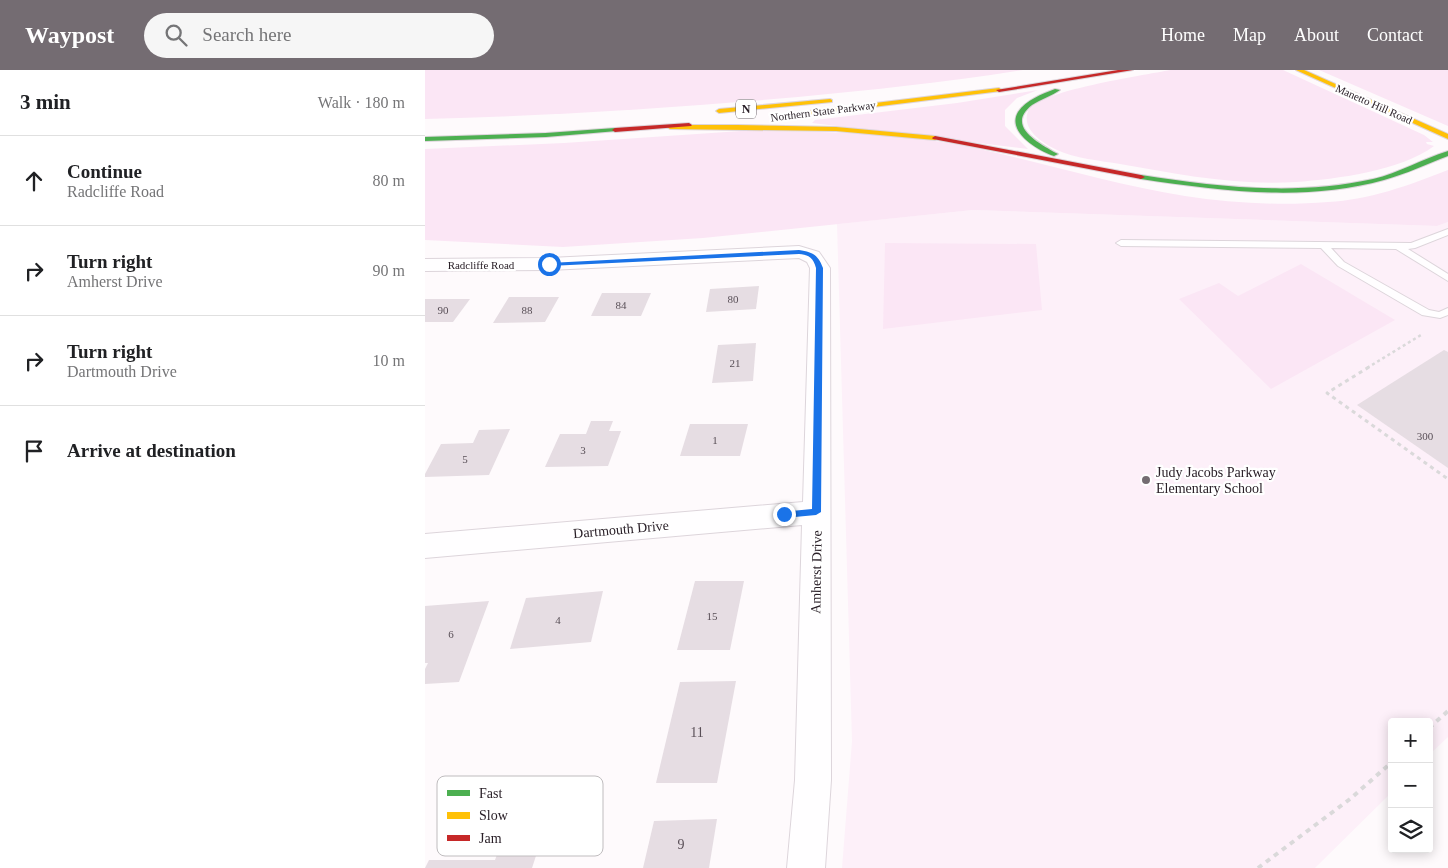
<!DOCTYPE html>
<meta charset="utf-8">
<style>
:root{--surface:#fff;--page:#f6f6f6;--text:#202124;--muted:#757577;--line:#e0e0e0;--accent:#746c72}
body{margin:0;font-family:Georgia,serif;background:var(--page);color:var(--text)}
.controls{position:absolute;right:15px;bottom:15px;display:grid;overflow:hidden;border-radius:5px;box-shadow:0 2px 12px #0003}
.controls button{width:45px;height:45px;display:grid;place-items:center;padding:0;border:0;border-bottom:1px solid var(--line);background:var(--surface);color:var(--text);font:25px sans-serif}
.stop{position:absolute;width:15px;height:15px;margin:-11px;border:4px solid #1a73e8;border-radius:50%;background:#fff}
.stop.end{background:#1a73e8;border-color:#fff;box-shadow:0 1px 5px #0008}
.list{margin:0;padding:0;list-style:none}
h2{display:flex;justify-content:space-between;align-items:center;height:65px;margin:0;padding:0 20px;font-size:21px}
h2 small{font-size:16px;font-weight:400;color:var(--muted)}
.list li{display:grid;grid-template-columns:32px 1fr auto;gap:15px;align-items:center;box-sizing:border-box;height:90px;padding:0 20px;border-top:1px solid var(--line)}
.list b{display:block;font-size:19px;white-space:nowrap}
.list p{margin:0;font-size:16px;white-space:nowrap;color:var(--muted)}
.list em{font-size:16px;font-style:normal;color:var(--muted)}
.icon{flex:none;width:28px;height:28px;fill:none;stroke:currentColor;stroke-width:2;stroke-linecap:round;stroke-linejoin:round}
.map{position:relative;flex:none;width:1023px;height:798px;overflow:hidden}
header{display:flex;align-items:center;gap:30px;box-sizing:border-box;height:70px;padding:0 25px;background:var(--accent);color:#fff}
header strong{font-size:24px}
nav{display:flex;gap:28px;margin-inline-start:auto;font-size:18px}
.search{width:350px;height:45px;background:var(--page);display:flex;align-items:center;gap:12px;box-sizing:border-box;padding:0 18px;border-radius:28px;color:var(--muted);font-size:19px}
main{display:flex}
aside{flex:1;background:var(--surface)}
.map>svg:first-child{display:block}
</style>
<header>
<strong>Waypost</strong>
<div class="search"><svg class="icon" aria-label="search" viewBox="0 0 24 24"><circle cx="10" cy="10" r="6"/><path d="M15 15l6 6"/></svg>Search here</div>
<nav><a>Home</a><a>Map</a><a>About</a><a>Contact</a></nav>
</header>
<main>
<aside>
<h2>3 min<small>Walk · 180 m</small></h2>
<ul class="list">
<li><svg class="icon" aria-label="ahead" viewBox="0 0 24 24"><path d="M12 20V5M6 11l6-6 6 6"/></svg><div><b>Continue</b><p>Radcliffe Road</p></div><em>80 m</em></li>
<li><svg class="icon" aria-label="right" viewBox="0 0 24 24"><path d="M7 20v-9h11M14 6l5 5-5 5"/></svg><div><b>Turn right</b><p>Amherst Drive</p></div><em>90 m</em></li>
<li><svg class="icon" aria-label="right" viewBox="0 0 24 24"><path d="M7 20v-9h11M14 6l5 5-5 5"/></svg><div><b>Turn right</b><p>Dartmouth Drive</p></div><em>10 m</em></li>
<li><svg class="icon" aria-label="arrive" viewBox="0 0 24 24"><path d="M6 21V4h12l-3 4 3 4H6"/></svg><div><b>Arrive at destination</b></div></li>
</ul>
</aside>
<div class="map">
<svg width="1023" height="798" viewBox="0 0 1023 798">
<rect width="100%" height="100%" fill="#fefafc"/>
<!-- built -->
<path fill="#fdf0f9" d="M548,140L1012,156L1023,152V667L1004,685V652H967V722L890,798H417L427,671L412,154Z"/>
<!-- green -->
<g fill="#fbe6f5">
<path d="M0,0H598C524,12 448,20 373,27C249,38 125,46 0,49Z"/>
<path d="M745,0H858L999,65L1008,72H1001L1002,74L1009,76C976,101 911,109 871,112C812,116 752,104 695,94C676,91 649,88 632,80C618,73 596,60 603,41C610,21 721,5 745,0Z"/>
<path d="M894,0H1023V56Z"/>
<path d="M613,20L592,28L580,40V56L603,79L387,53L390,50L532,33Z"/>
<path d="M316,61C389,61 462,62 535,75C610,90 684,114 760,126C806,133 856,136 903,132C944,130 985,115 1023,100V152L1012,156L548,140L278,168L138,177L0,170V79L139,73Z"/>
<path d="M460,173L611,174L617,240L458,259Z"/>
<path d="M876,194L970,250L846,319L754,229L794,213L813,226Z"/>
</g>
<!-- building -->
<g fill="#e6dde3">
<path d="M334,216L331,239L281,242L285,219Z"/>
<path d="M177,223H226L216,246H166Z"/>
<path d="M84,227H134L120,252L68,253Z"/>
<path d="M0,229H45L28,252H0Z"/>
<path d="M331,273L328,311L287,313L293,275Z"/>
<path d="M1019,280L1023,282V398L932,335Z"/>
<path d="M166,351H188L184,361H196L183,396L120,397L135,364H161Z"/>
<path d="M265,354H323L315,386H255Z"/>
<path d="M85,359L64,405L0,407V404L16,374L48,373L54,360Z"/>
<path d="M270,511H319L305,580H252Z"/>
<path d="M178,521L166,572L85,579L101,528Z"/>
<path d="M64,531L34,612L0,614V599L3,593H0V536Z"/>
<path d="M311,611L292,713H231L255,612Z"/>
<path d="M292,749L284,798H218L229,751Z"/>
<path d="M84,752H122L107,798H0L4,790H70Z"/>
</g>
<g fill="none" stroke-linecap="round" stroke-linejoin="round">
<defs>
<path id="lane" d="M1023,159V165L990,178L983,179L1023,204V211L971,179L906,178L919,192L1004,240L1014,242L1023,238V245L1015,248L997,245L913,196L896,178L696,176L691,173L696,170L986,173Z"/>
<path id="street" d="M374,176L394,182L405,198L406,710L400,798H362L370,710L377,455L0,488V464L378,432L385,198L382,192L374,188L124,200L0,201V189L124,188Z"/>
<g id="fast">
<path d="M630,19L635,20C627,26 616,29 607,35C580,56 614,73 631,83L633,84L629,86C614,81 581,62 593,42C601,30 617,24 630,19Z"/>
<path d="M190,58L193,60L192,61L121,67L0,71V67L121,63Z"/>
<path d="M1023,81V86C1002,94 981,104 959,110C880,132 796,121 716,109L712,107L716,105C793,117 871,126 948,109C974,103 997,89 1023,81Z"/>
</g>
<g id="slow">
<path d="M871,0H879L1023,64V69Z"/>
<path d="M574,18L577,20L576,21L384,45L381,43L384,41Z"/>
<path d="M405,29L407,30V32L294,43L291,41L294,39Z"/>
<path d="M312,55L411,57L510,66L513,68L510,70L411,61L245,59L242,57L245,55Z"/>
</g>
<g id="jam">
<path d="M693,0H708L574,22L571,20Z"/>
<path d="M264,53L267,55L266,56L190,62L187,60L190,58Z"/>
<path d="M510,66L716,105L720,107L716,109L508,69L507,68Z"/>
</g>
</defs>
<!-- lane casing -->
<use href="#lane" stroke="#ddd5db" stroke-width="2"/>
<!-- street casing -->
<use href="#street" stroke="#ddd5db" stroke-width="2"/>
<!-- fast casing -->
<use href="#fast" stroke="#ddd5db" stroke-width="2"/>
<!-- slow casing -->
<use href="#slow" stroke="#ddd5db" stroke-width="2"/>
<!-- jam casing -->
<use href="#jam" stroke="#ddd5db" stroke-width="2"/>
<!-- path-far2 -->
<path stroke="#dad9da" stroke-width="2.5" stroke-dasharray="3 3" stroke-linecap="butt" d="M942,298L996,265"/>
<!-- path-far1 -->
<path stroke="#dad9da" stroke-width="3" stroke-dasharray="4 4" stroke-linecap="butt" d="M944,297L902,323L1023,409"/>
<!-- path -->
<g stroke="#dad9da" stroke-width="4" stroke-dasharray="5 5" stroke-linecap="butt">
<path d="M1004,658L1023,641"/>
<path d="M833,798L925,729L967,692"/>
</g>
<!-- lane -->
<use href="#lane" fill="#fffeff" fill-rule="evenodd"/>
<!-- street -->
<use href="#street" fill="#fffeff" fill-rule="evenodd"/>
<!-- fast -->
<use href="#fast" fill="#4caf50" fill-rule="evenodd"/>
<!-- slow -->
<use href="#slow" fill="#ffc107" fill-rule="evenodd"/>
<!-- jam -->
<use href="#jam" fill="#c62828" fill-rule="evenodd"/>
</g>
<!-- route -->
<path fill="#1a73e8" d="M374,180C388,182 393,185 398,198L396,442L391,445L359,448L355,444L356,442L387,439L391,198C388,188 385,185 374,184L124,196L121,194L124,193Z"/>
<!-- markers -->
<circle fill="#746c72" stroke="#fff" stroke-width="2" cx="721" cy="410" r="5"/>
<g text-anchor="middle" stroke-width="4.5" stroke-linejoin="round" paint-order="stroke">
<!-- far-street labels -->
<g font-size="11" fill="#2a2028" stroke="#fff">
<text transform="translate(949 34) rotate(24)" y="4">Manetto Hill Road</text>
<text transform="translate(398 41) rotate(-7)" y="4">Northern State Parkway</text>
<text x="56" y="199">Radcliffe Road</text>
</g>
<!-- number labels -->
<g font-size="11" fill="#594f57">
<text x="308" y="233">80</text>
<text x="196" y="239">84</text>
<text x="18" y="244">90</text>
<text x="102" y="244">88</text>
<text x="310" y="297">21</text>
<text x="1000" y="370">300</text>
<text x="290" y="374">1</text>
<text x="158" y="384">3</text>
<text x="40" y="393">5</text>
<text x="287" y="550">15</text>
<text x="133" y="554">4</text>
<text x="26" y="568">6</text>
</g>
<!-- shield labels -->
<rect fill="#fff" stroke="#6a6368" stroke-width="1" x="311" y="29.5" width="20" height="19" rx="4"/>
<g font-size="12" font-weight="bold" fill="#2a2028">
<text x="321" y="43">N</text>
</g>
<!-- poi labels -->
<g font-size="14" fill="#2a2028" stroke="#fff" text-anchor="start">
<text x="731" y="407">Judy Jacobs Parkway<tspan x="731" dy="16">Elementary School</tspan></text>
</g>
<!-- street labels -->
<g font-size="14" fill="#2a2028" stroke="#fff">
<text transform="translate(196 459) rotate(-5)" y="5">Dartmouth Drive</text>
<text transform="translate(391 502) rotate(-89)" y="5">Amherst Drive</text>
</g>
<!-- near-number labels -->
<g font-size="14" fill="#594f57">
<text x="272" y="667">11</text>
<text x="256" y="779">9</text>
</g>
</g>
<!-- legend -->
<rect x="12" y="706" width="166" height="80" rx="8" fill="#fff" stroke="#bfbcbe" stroke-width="1"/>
<rect x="22" y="720" width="23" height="6" fill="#4caf50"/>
<rect x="22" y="742" width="23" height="7" fill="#ffc107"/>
<rect x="22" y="765" width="23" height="6" fill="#c62828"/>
<g font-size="14" fill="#2a2028">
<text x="54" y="728">Fast</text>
<text x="54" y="750">Slow</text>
<text x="54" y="773">Jam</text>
</g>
</svg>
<div class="controls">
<button>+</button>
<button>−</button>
<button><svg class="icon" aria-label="layers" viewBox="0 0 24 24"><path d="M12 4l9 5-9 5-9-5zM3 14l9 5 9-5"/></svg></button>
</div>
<div class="stop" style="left:124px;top:194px"></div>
<div class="stop end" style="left:359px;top:444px"></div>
</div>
</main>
